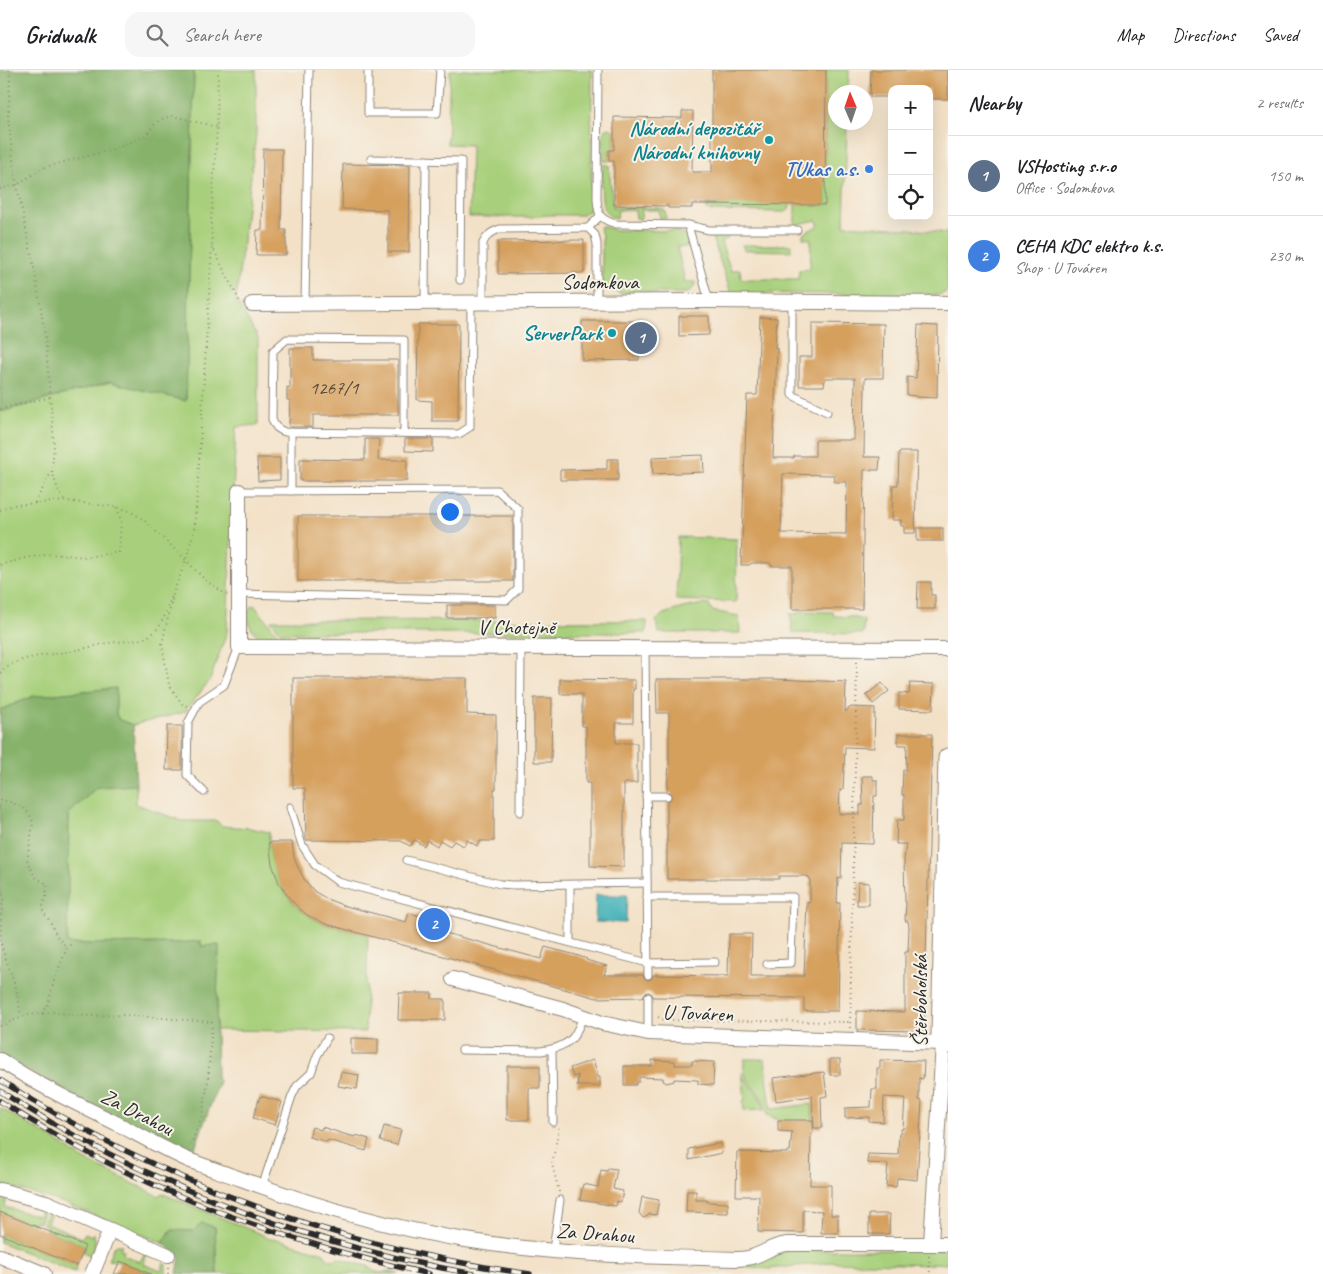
<!DOCTYPE html>
<meta charset="utf-8">
<style>
:root{--surface:#fff;--page:#f6f6f6;--text:#202124;--muted:#757577;--line:#e0e0e0;--accent:#b5179e}
body{margin:0;font-family:Caveat,sans-serif;background:var(--page);color:var(--text)}
.controls{position:absolute;right:15px;top:15px;display:grid;overflow:hidden;border-radius:10px;box-shadow:0 5px 20px #0002}
.controls button{width:45px;height:45px;display:grid;place-items:center;padding:0;border:0;border-bottom:1px solid var(--line);background:var(--surface);color:var(--text);font:25px sans-serif}
.compass{position:absolute;left:828px;top:15px;width:45px;height:45px;border-radius:50%;background:var(--surface);box-shadow:0 5px 20px #0002;rotate:358deg}
.you{position:absolute;left:449px;top:441px;width:18px;height:18px;margin:-12px;border:4px solid #fff;border-radius:50%;background:#1a73e8;box-shadow:0 0 0 8px #1a73e833}
.badge{display:grid;place-items:center;width:32px;height:32px;border-radius:50%;background:var(--accent);color:#fff;font-size:16px;font-weight:700}
.pin{position:absolute;translate:-50% -50%;border:2px solid #fff;box-shadow:0 1px 5px #0006}
.list{margin:0;padding:0;list-style:none}
h2{display:flex;justify-content:space-between;align-items:center;height:65px;margin:0;padding:0 20px;font-size:21px}
h2 small{font-size:16px;font-weight:400;color:var(--muted)}
.list li{display:grid;grid-template-columns:32px 1fr auto;gap:15px;align-items:center;box-sizing:border-box;height:80px;padding:0 20px;border-top:1px solid var(--line)}
.list b{display:block;font-size:19px;white-space:nowrap}
.list p{margin:0;font-size:16px;white-space:nowrap;color:var(--muted)}
.list em{font-size:16px;font-style:normal;color:var(--muted)}
.icon{flex:none;width:28px;height:28px;fill:none;stroke:currentColor;stroke-width:2;stroke-linecap:round;stroke-linejoin:round}
.map{position:relative;flex:none;width:948px;height:1204px;overflow:hidden}
header{display:flex;align-items:center;gap:30px;box-sizing:border-box;height:70px;padding:0 25px;background:var(--surface);border-bottom:1px solid var(--line)}
header strong{font-size:24px}
nav{display:flex;gap:28px;margin-inline-start:auto;font-size:18px}
.search{width:350px;height:45px;background:var(--page);display:flex;align-items:center;gap:12px;box-sizing:border-box;padding:0 18px;border-radius:15px;color:var(--muted);font-size:19px}
main{display:flex}
aside{flex:1;background:var(--surface)}
.map>svg:first-child{display:block}
</style>
<header>
<strong>Gridwalk</strong>
<div class="search"><svg class="icon" aria-label="search" viewBox="0 0 24 24"><circle cx="10" cy="10" r="6"/><path d="M15 15l6 6"/></svg>Search here</div>
<nav><a>Map</a><a>Directions</a><a>Saved</a></nav>
</header>
<main>
<div class="map">
<svg width="948" height="1204" viewBox="0 0 948 1204">
<rect width="100%" height="100%" fill="#f7f3e8"/>
<filter id="ink" filterUnits="userSpaceOnUse"><feTurbulence type="fractalNoise" baseFrequency=".02" numOctaves="2"/><feDisplacementMap in="SourceGraphic" scale="10" xChannelSelector="R" yChannelSelector="G"/><feConvolveMatrix kernelMatrix="1 2 1 2 8 2 1 2 1" color-interpolation-filters="sRGB"/></filter>
<filter id="wash" filterUnits="userSpaceOnUse"><feTurbulence type="fractalNoise" baseFrequency=".0096" numOctaves="4" result="noise"/><feDisplacementMap in="SourceGraphic" scale="20" xChannelSelector="R" yChannelSelector="G"/><feGaussianBlur stdDeviation="1.12" result="paint"/><feColorMatrix in="noise" values="0 0 0 0 0 0 0 0 0 0 0 0 0 0 0 0 0 1.4 0 .05"/><feComposite in="paint" operator="in"/></filter>
<g filter="url(#wash)">
<rect width="100%" height="100%" fill="#f3e1c7"/>
<!-- green -->
<g fill="#a8d07b" stroke="#6a7e53">
<path d="M194,0H256V64L236,230L258,268V355L236,357L227,562L210,610L185,642L133,655L119,650L116,644V618L34,626L0,640V342L110,312L186,330Z"/>
<path d="M450,0H592L591,135L589,142L587,141L581,145H548L532,147H469L471,75L447,74Z"/>
<path d="M826,0H849L848,22H836V52L847,53L844,155L911,159L948,163V221L942,224L937,225L736,223H732L730,220L711,165L728,166L727,169L721,172L731,201L740,199L741,209H798L799,200L810,199L811,169L803,168V164L819,155L816,150L795,155V134H825Z"/>
<path d="M610,58L614,61V80H609V91H603V64L605,60Z"/>
<path d="M603,95H609L613,137L661,138L665,141L666,149L660,148L659,140H641V148L640,149L636,148L635,140H618L617,148C596,147 602,110 603,95Z"/>
<path d="M707,134H790C790,138 789,141 785,142L711,141L707,140Z"/>
<path d="M601,156L615,160L677,161C684,164 688,167 690,175L688,177H677L685,212H696L694,217L688,223H619L613,221L602,214V165L600,159Z"/>
<path d="M742,175H791V181L744,180Z"/>
<path d="M678,467L737,469L736,532L676,530Z"/>
<path d="M703,534L709,535L712,541L739,546L740,563H659L656,551L663,544L683,538Z"/>
<path d="M254,535L281,568C275,570 270,571 265,570C252,566 240,543 254,535Z"/>
<path d="M800,541L833,542L834,546L853,547L864,550L863,564L793,563L790,544H797Z"/>
<path d="M271,550L647,551L646,563H281Z"/>
<path d="M136,715V734L182,751H217L222,756L250,758L269,762C269,798 282,833 316,850C332,858 351,860 368,865L365,962L216,960L219,875L201,876V871L176,873L67,874L69,743L97,717Z"/>
<path d="M744,989H765L771,1039L812,1034L813,1052L778,1050L767,1045C765,1026 754,1021 746,1006C743,1001 744,994 744,989Z"/>
<path d="M742,1003C748,1016 762,1025 764,1040L744,1041L743,1032L745,1028Z"/>
<path d="M0,1038L63,1075L81,1088L159,1126L161,1123L263,1165C268,1169 271,1170 277,1169L324,1183L328,1189L333,1190L338,1188L371,1197L376,1202L382,1203L387,1201L399,1204H217L215,1157L193,1161L171,1160L163,1173L64,1133L0,1114Z"/>
<path d="M0,1126L7,1128L5,1137L39,1146L42,1137L45,1138L39,1153L34,1151L32,1155L0,1142Z"/>
<path d="M48,1142L51,1144L47,1153L82,1168L85,1163L92,1166L93,1163C98,1170 93,1178 90,1185L83,1182L85,1176L46,1160L47,1156L43,1154Z"/>
<path d="M0,1164L77,1196L75,1202L0,1172Z"/>
<path d="M117,1175H122L120,1179L124,1180L123,1185L140,1192L144,1184L147,1185L143,1194L161,1201L164,1192L166,1195V1204H152L120,1191L108,1190L113,1178Z"/>
<path d="M789,1180H948V1194L932,1193L931,1195L832,1192L769,1199L725,1194Z"/>
</g>
<!-- forest -->
<g fill="#86b26b" stroke="#586e4b">
<path d="M0,0H194L186,331L110,312L0,342Z"/>
<path d="M116,618V644L119,650L133,655L136,715L97,717L69,744L67,874L176,873L201,871V876L219,875L216,960L217,1006L219,1012L192,1086L89,1034L0,985V640L34,626Z"/>
<path d="M201,1153L215,1157L217,1204H177L180,1187L163,1173L171,1160L193,1161Z"/>
</g>
<!-- water -->
<path fill="#40b1b7" stroke="#366e71" d="M596,825H627L626,853L595,852Z"/>
<g id="blocks">
<!-- building -->
<g fill="#d59f5c" fill-rule="evenodd">
<path d="M712,0H826L825,135L692,134V138H668V136L614,135V91H609V80H614V47L682,48V41H693L692,102H712Z"/>
<path d="M871,0H948V29H929V19H892V27H870Z"/>
<path d="M263,79H282L281,160H286V185H256L257,160H262Z"/>
<path d="M343,94L410,95L409,182H388V140L342,139Z"/>
<path d="M584,170V203L498,204V171Z"/>
<path d="M679,246H709V265L679,266Z"/>
<path d="M760,247L777,248L775,278H777L773,388H794V386H815V370H854L855,308H825L824,316H799V287H812V253L884,254L883,308H865L864,387H880L879,400H864L862,539H792V496H772L770,493H752L749,495H741L747,325H757ZM783,404L835,405L834,412H847L846,464L781,463Z"/>
<path d="M582,251H641V276H639V290L582,291Z"/>
<path d="M418,254H459L458,351H432V331L417,330Z"/>
<path d="M918,255L938,256L937,328L916,327V326L907,325V307L916,308Z"/>
<path d="M290,278H313V290H398V345H313V357H289L290,330H287V317L290,318Z"/>
<path d="M365,369H379L378,390H407V411H300V389L365,390Z"/>
<path d="M405,369H433V382L405,381Z"/>
<path d="M899,382H917L915,463H904V456H901V450H892L893,415H898Z"/>
<path d="M703,385L704,402L653,404L652,387Z"/>
<path d="M257,388H280V410L258,411Z"/>
<path d="M607,389H618V410H560V400L607,399Z"/>
<rect x="298" y="446" width="215" height="65"/>
<rect x="917" y="458" width="26" height="13"/>
<path d="M918,512H931V525H935V539H917Z"/>
<rect x="447" y="535" width="48" height="13"/>
<path d="M293,608H467V644L496,645V719H494V771H480L477,776L467,770L464,776L454,771L450,776L440,770L437,776L427,770L424,776L414,770L410,776L401,771L306,770L305,718H293Z"/>
<path d="M560,609L635,610V619H633V653H616V673H637V713H624V797L590,796V713H586V656H582V624H560Z"/>
<path d="M656,609H775L846,612L845,642L851,637L875,638L874,678L845,677L843,720H840L839,744H860V735H863L862,706H873V710H877V726H874L873,774L842,773L841,809L838,808L837,833H840L838,941H804V928L653,927L652,924L648,922L645,923L643,927L597,928L326,854L307,845L299,838L290,829L279,813L272,794L269,772H292L294,788L297,795L304,809L314,821L327,829L342,835L406,852L409,843L429,848L430,847L441,850L438,861L541,889L545,877L576,885L587,889L586,890L607,896L604,905H643L644,908L648,910L651,909L653,905L728,906L729,864H752L751,906H804L807,833L810,832V808H808V806H779V809H667V731L670,730L672,726L671,723L667,721L669,694V643H657Z"/>
<path d="M882,613L889,621L873,634L866,625Z"/>
<path d="M910,613L934,614L933,640L899,639V623L909,624Z"/>
<path d="M534,628H552L551,692H534Z"/>
<path d="M167,656H182V700H166Z"/>
<path d="M898,664H932L924,961L857,960V941L905,942V882H908L909,857L908,851H905L906,832H905L904,790L906,774H896L897,750H904V725H902L903,700H906L907,675H898Z"/>
<path d="M858,812L869,813V835H857Z"/>
<path d="M399,923H432V929H445V950H398Z"/>
<path d="M351,968L378,969V984H351Z"/>
<rect x="830" y="989" width="10" height="16"/>
<path d="M593,990L597,1001V1007H600V1016H577L578,1005L573,1007L570,998Z"/>
<path d="M652,990L675,991V995H692V991L714,992L713,1015L698,1014V1010L674,1009V1011L667,1013L663,1011V1008L639,1007V1012H636V1015H624V996H652Z"/>
<path d="M880,990L924,991L923,1009L919,1008V1030L922,1031L917,1110L897,1108L896,1117L886,1116L888,1094L867,1093L868,1084L898,1085L899,1063H901V1059H903L905,1028L884,1027L883,1052L869,1051V1047L845,1048V1038L871,1037L872,1019H877V998H880Z"/>
<path d="M507,996H540V1018H529V1050H507Z"/>
<path d="M341,1002L359,1005L357,1019L338,1016Z"/>
<path d="M824,1002L827,1026L821,1027L822,1058H814L812,1026L776,1031L773,1008Z"/>
<path d="M260,1026L282,1032L275,1055L253,1048Z"/>
<path d="M778,1050H813V1063H811L810,1115H831V1145H838V1163H821L822,1141L803,1140V1163L758,1162L759,1126H736L737,1082L787,1083V1081H790L792,1062L778,1061Z"/>
<path d="M384,1056L401,1060L397,1075L380,1071Z"/>
<path d="M312,1057L321,1060L322,1057L347,1065L356,1067V1065L369,1069L366,1081L328,1070L327,1072L309,1067Z"/>
<path d="M721,1073L722,1083L689,1090V1079Z"/>
<path d="M608,1098L617,1099L613,1119L623,1121L621,1132L617,1131L616,1136L580,1130L583,1114L598,1117L601,1100L607,1101Z"/>
<path d="M687,1121H696V1130H707V1132L728,1133V1143L686,1142Z"/>
<path d="M642,1127L659,1130L656,1145L649,1144L648,1146L643,1148L639,1143Z"/>
<path d="M0,1142L85,1176L77,1196L0,1164Z"/>
<path d="M869,1144H890L889,1164H869Z"/>
<path d="M120,1191L151,1204H114Z"/>
</g>
</g>
</g>
<g filter="url(#ink)">
<use href="#blocks" fill-opacity="0" stroke="#8f8679" stroke-width="1"/>
<g fill="none" stroke-linecap="round" stroke-linejoin="round">
<defs>
<g id="lane">
<path d="M368,0V43H437L440,0"/>
<path d="M598,0L597,128C598,145 599,149 616,154L688,155L709,160H797"/>
<path d="M371,89L461,91L460,210"/>
<path d="M688,155L709,231"/>
<path d="M588,158L595,165L597,174V232"/>
<path d="M792,232V325L827,342"/>
<path d="M425,233L426,90"/>
<path d="M483,233V173C487,165 491,162 500,159L588,158L600,146"/>
<path d="M305,234L309,0"/>
<path d="M404,362V270L287,269L273,281L272,349C274,356 277,359 285,362L459,364L470,357L471,233"/>
<path d="M291,421V362"/>
<path d="M239,524L507,530L518,519V439L497,420L239,421"/>
<path d="M645,578L648,905"/>
<path d="M204,722L187,705L188,653L199,632L224,615L239,577"/>
<path d="M646,726H667"/>
<path d="M290,737L302,775L315,795L338,812L648,893L715,892"/>
<path d="M520,742L521,577"/>
<path d="M406,790L500,814L513,815L647,813"/>
<path d="M647,827H793L791,893L767,894"/>
<path d="M570,872V815"/>
<path d="M648,927V963"/>
<path d="M552,979C573,973 575,966 583,947"/>
<path d="M462,980L541,981L552,979L553,1052"/>
<path d="M262,1117L292,1026L297,1016L311,1003L317,986L327,968"/>
<path d="M553,1180L560,1130"/>
</g>
<g id="street">
<path d="M252,234L709,231L948,233"/>
<path d="M239,421V577L948,579"/>
<path d="M453,909L563,939L602,953L648,963L943,973L931,1174"/>
<path d="M0,990C36,1014 77,1034 116,1053C139,1065 162,1078 186,1089C203,1096 222,1102 241,1109C314,1136 389,1158 466,1170C555,1185 647,1187 738,1189C759,1189 768,1176 787,1174H948"/>
<path d="M0,1120L46,1132L168,1185"/>
<path d="M0,1186L44,1204"/>
<path d="M92,1204L110,1160"/>
</g>
<path id="secondary" d="M948,688L941,966L943,973L948,974"/>
</defs>
<!-- lane casing -->
<use href="#lane" stroke="#8f8679" stroke-width="9"/>
<!-- street casing -->
<use href="#street" stroke="#8f8679" stroke-width="16"/>
<!-- secondary casing -->
<use href="#secondary" stroke="#8f8679" stroke-width="21"/>
<!-- path -->
<g stroke="#8f8679" stroke-width="2" stroke-dasharray="1 4" stroke-linecap="butt">
<path d="M9,0L10,9L8,47L15,106L35,203L45,265L54,374L52,401L35,433"/>
<path d="M0,119L17,115L42,98L114,79L145,66L155,54L164,48L173,46L217,57"/>
<path d="M212,176L240,232"/>
<path d="M0,339L51,327"/>
<path d="M52,401L58,420L65,431"/>
<path d="M0,440L13,435L66,431L117,437L130,441L144,450L186,490L205,510L227,525"/>
<path d="M0,495L25,488L51,484L87,487L119,482L121,452L117,437"/>
<path d="M0,603C16,585 49,586 71,581C84,579 96,575 109,573C121,571 140,572 150,565C163,558 166,539 172,526"/>
<path d="M187,636L183,635L169,615L162,574L174,521L186,490L194,460L196,441L212,175L211,152L217,57L218,0"/>
<path d="M0,730C14,732 30,738 33,753L27,791L35,807L47,814L46,828L43,835V842C54,854 53,866 67,877"/>
<path d="M0,820L3,828L1,846L0,872L16,918L21,946"/>
<path d="M42,944L48,934L54,911L67,877L71,874"/>
<path d="M658,947L664,950L850,952"/>
<path d="M0,956L27,945L54,942L77,946L124,945L212,952L208,1011L202,1046L190,1076"/>
<path d="M850,958L857,591"/>
<path d="M559,1122L552,1094L559,1058"/>
<path d="M929,1186L930,1204"/>
<path d="M168,1204V1197"/>
</g>
<!-- lane -->
<use href="#lane" stroke="#fff" stroke-width="7"/>
<!-- street -->
<use href="#street" stroke="#fff" stroke-width="14"/>
<!-- secondary -->
<use href="#secondary" stroke="#fff" stroke-width="19"/>
<defs>
<g id="rail">
<path d="M0,1010C161,1113 342,1178 530,1204"/>
<path d="M0,1021C143,1114 306,1174 474,1204"/>
<path d="M0,1031C130,1116 278,1171 429,1204"/>
</g>
</defs>
<!-- rail casing -->
<use href="#rail" stroke="#2b2b2b" stroke-width="5.5"/>
<!-- rail -->
<use href="#rail" stroke="#f7f3e8" stroke-width="4" stroke-dasharray="11" stroke-linecap="butt"/>
</g>
</g>
<!-- markers -->
<g fill="#0f9aa8" stroke="#f7f3e8" stroke-width="2">
<circle cx="769" cy="70" r="5"/>
<circle cx="612" cy="263" r="5"/>
</g>
<circle fill="#3f7fe0" stroke="#f7f3e8" stroke-width="2" cx="869" cy="99" r="5"/>
<g text-anchor="middle" stroke-width="4" stroke-linejoin="round" paint-order="stroke">
<!-- number labels -->
<g font-size="19" fill="#564837">
<text x="334" y="324">1267/1</text>
</g>
<!-- culture labels -->
<g font-size="21" font-weight="bold" fill="#0d838f" stroke="#f7f3e8" text-anchor="end">
<text x="759" y="65">Národní depozitář<tspan x="759" dy="24">Národní knihovny</tspan></text>
<text x="602" y="270">ServerPark</text>
</g>
<!-- shop labels -->
<g font-size="21" font-weight="bold" fill="#366cbe" stroke="#f7f3e8" text-anchor="end">
<text x="859" y="106">TUkas a.s.</text>
</g>
<!-- street labels -->
<g font-size="21" fill="#2b2b2b" stroke="#f7f3e8">
<text x="600" y="219">Sodomkova</text>
<text x="516" y="564">V Chotejně</text>
<text transform="translate(920 931) rotate(-90)" y="7">Štěrboholská</text>
<text transform="translate(698 943) rotate(2)" y="7">U Továren</text>
<text transform="translate(137 1042) rotate(27)" y="7">Za Drahou</text>
<text transform="translate(595 1163) rotate(4)" y="7">Za Drahou</text>
</g>
</g>
</svg>
<div class="controls">
<button>+</button>
<button>−</button>
<button><svg class="icon" aria-label="locate" viewBox="0 0 24 24"><circle cx="12" cy="12" r="6"/><path d="M12 2v4M12 18v4M2 12h4M18 12h4"/></svg></button>
</div>
<svg class="compass" viewBox="-18 -18 36 36"><path d="M0-13l5 13h-10z" fill="#e53935"/><path d="M0 13l5-13h-10z" fill="#757577"/></svg>
<div class="you"></div>
<div class="pin badge" style="left:641px;top:268px;background:#5c6f8a">1</div>
<div class="pin badge" style="left:434px;top:854px;background:#3f7fe0">2</div>
</div>
<aside>
<h2>Nearby<small>2 results</small></h2>
<ul class="list">
<li><span class="badge" style="background:#5c6f8a">1</span><div><b>VSHosting s.r.o</b><p>Office · Sodomkova</p></div><em>150 m</em></li>
<li><span class="badge" style="background:#3f7fe0">2</span><div><b>CEHA KDC elektro k.s.</b><p>Shop · U Továren</p></div><em>230 m</em></li>
</ul>
</aside>
</main>
